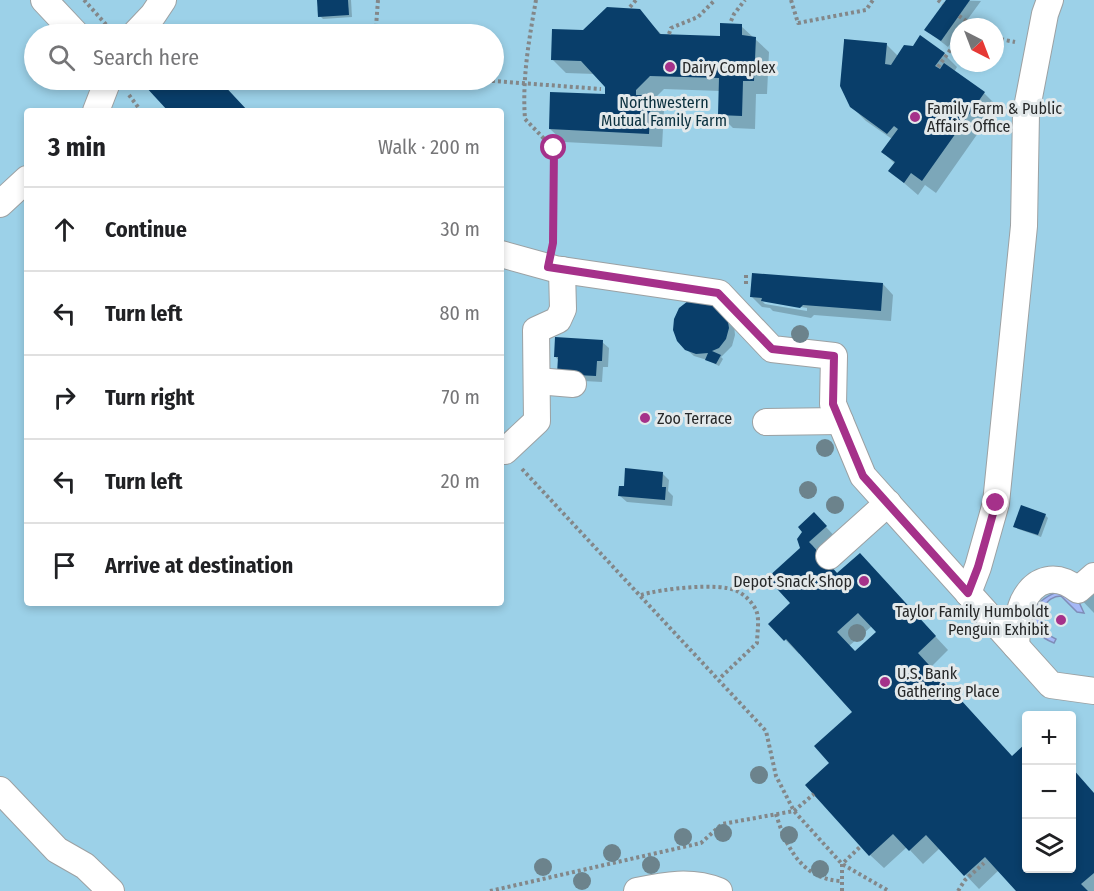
<!DOCTYPE html>
<meta charset="utf-8">
<style>
:root{--surface:#fff;--page:#f2f2f2;--text:#202124;--muted:#757577;--line:#e0e0e0}
body{margin:0;font-family:"Fira Sans Condensed",sans-serif;background:var(--page);color:var(--text)}
.controls{position:absolute;right:18px;bottom:18px;display:grid;overflow:hidden;border-radius:6px;box-shadow:0 3px 9px #0003}
.controls button{width:54px;height:54px;display:grid;place-items:center;padding:0;border:0;border-bottom:2px solid var(--line);background:var(--surface);color:var(--text);font:30px sans-serif}
.compass{position:absolute;left:950px;top:18px;width:54px;height:54px;border-radius:50%;background:var(--surface);box-shadow:0 3px 9px #0003;rotate:138deg}
.stop{position:absolute;width:18px;height:18px;margin:-14px;border:4px solid #a5318a;border-radius:50%;background:#fff}
.stop.end{background:#a5318a;border-color:#fff;box-shadow:0 2px 6px #0008}
.list{margin:0;padding:0;list-style:none}
h2{display:flex;justify-content:space-between;align-items:center;height:78px;margin:0;padding:0 24px;font-size:26px}
h2 small{font-size:20px;font-weight:400;color:var(--muted)}
.list li{display:grid;grid-template-columns:39px 1fr auto;gap:18px;align-items:center;box-sizing:border-box;height:84px;padding:0 24px;border-top:2px solid var(--line)}
.list b{display:block;font-size:22px;white-space:nowrap}
.list em{font-size:20px;font-style:normal;color:var(--muted)}
.icon{flex:none;width:33px;height:33px;fill:none;stroke:currentColor;stroke-width:2;stroke-linecap:round;stroke-linejoin:round}
.map{position:relative;flex:none;width:1094px;height:891px;overflow:hidden}
.search{position:absolute;background:var(--surface);box-shadow:0 3px 9px #0003;left:24px;top:24px;width:480px;height:66px;display:flex;align-items:center;gap:15px;box-sizing:border-box;padding:0 21px;border-radius:33px;color:var(--muted);font-size:22px}
.panel{position:absolute;background:var(--surface);box-shadow:0 3px 9px #0003;left:24px;top:108px;width:480px;height:498px;border-radius:6px}
.map>svg:first-child{display:block}
</style>
<div class="map">
<svg width="1094" height="891" viewBox="0 0 1094 891">
<rect width="100%" height="100%" fill="#e3e9eb"/>
<!-- green -->
<path fill="#9cd1e8" fill-rule="evenodd" d="M0,0H1094V891H0ZM959,27H995V63H959ZM34,34H494V80H34ZM27,111H501V603H27ZM1026,716H1072V868H1026Z"/>
<!-- water -->
<path fill="#a5b8f6" stroke="#7f8db8" stroke-width="1.5" d="M1058,592L1078,600L1084,613L1077,612L1061,596C1050,596 1047,603 1039,611L1043,632L1056,639L1054,643C1023,631 1028,601 1058,592Z"/>
<!-- shadow -->
<g fill="#0003" fill-rule="evenodd">
<path d="M319,0H351L352,17L323,19L320,16Z"/>
<path d="M947,0L981,1L962,27H959V31L948,47L926,30Z"/>
<path d="M639,11L662,35L721,37L741,26L769,52L767,94H756L755,129L733,128L720,115V91L664,89L653,100L664,110L662,147L564,142L550,129L606,96V87L595,74L566,73L552,59L584,31Z"/>
<path d="M886,44L898,56L944,54L957,67L954,72L984,93L997,106L936,193L925,185L918,195L890,171L895,164L883,152L892,139L866,121L851,106Z"/>
<path d="M154,80H218L247,111H170L147,86Z"/>
<path d="M883,284L893,295L891,321L814,315L811,318L773,311L770,308L762,307L752,297ZM761,300L807,308V311L765,304Z"/>
<path d="M700,299L734,324L735,335L732,346L721,357L723,359L719,366L707,360L694,356L686,349Z"/>
<path d="M602,342L609,348L608,367H603L602,382L566,380L559,361L555,356Z"/>
<path d="M662,473L669,480L668,491L673,496L672,506L627,502L620,496L625,487Z"/>
<path d="M814,514L839,541L821,556L838,574L873,569L948,650L931,667L1013,758L1026,745V868H1072V769L1094,794V891H1018L999,870L979,889L940,848L923,864L907,847L884,868L870,855L855,712L800,652L799,654L770,624L792,603L801,548ZM872,626L878,632L856,653L849,646Z"/>
<path d="M1045,515L1048,518L1041,537L1018,529L1015,526Z"/>
<path d="M1094,581V613L1075,593Z"/>
</g>
<!-- building -->
<g fill="#093e6a" fill-rule="evenodd">
<path d="M317,0H348L349,15L318,17Z"/>
<path d="M946,0H970L941,41L924,30Z"/>
<path d="M607,7L640,9L660,34L720,36V23L742,24V35L756,37L754,81H743L742,116L718,115L719,78L650,76L636,90V95H651L649,134L549,129L550,92L605,94V87L581,61L551,60L552,29L583,30Z"/>
<path d="M920,35L945,53L935,66L940,69L944,63L985,92L922,181L911,173L904,183L888,171L895,162L881,152L898,129L894,126L887,134L850,107L840,86L844,41V39L887,43L885,64L891,65L904,45L913,46Z"/>
<path d="M152,80H219L248,111H168L145,86Z"/>
<path d="M752,273L883,283L881,311L803,305L800,308L761,301L762,298L750,297Z"/>
<path d="M711,300L727,316L729,328L726,339L719,348L712,351L721,355L716,364L705,360L708,353L696,354L685,350L677,341L673,330L674,319L679,308L688,301Z"/>
<path d="M555,337L603,340L602,361H597L596,376L557,374L558,357H554Z"/>
<path d="M625,468L663,472L662,487H666L665,500L618,496L619,486H624Z"/>
<path d="M1021,505L1046,514L1038,535L1013,527Z"/>
<path d="M814,512L827,526L809,542L812,545L837,573L860,553L936,636L918,653L1012,756L1026,743V868H1072V768L1094,793V873L1081,884L1088,891H1016L985,857L964,876L926,835L909,851L893,834L869,856L805,785L829,763L814,746L852,712L786,639L784,641L768,624L790,603L767,578L800,548L797,539L802,532L798,527ZM858,613L876,632L855,651L837,632Z"/>
</g>
<g fill="none" stroke-linecap="round" stroke-linejoin="round">
<defs>
<g id="minor">
<path d="M44,0L76,34"/>
<path d="M135,34L153,15L163,0"/>
<path d="M96,111L108,80"/>
<path d="M0,204L27,179"/>
<path d="M501,254L555,269L719,293L772,349L834,356L833,404L863,476L1051,685L1094,691"/>
<path d="M537,381L573,384"/>
<path d="M766,422L840,421"/>
<path d="M505,451L537,421L536,330L558,320L563,309L562,270"/>
<path d="M829,556L888,503"/>
<path d="M968,593L978,567L996,503L1024,226L1026,113L1045,14L1050,0"/>
<path d="M1016,646C1017,631 1017,616 1023,602C1035,577 1057,573 1078,590L1094,576"/>
<path d="M0,790L57,850L85,866L111,891"/>
<path d="M637,891C665,885 691,880 719,891"/>
</g>
</defs>
<!-- minor casing -->
<use href="#minor" stroke="#9ca1a3" stroke-width="28"/>
<!-- path -->
<g stroke="#838789" stroke-width="4" stroke-dasharray="3 3" stroke-linecap="butt">
<path d="M84,0L111,30"/>
<path d="M378,0L376,27L383,34"/>
<path d="M536,0C529,39 522,79 525,119L554,149L553,243"/>
<path d="M791,0L798,23L866,10L873,0"/>
<path d="M938,0L943,4"/>
<path d="M630,7L636,0"/>
<path d="M959,16L975,27"/>
<path d="M731,21L734,14L745,0"/>
<path d="M669,34L671,28L698,17L715,0"/>
<path d="M995,38L1015,42"/>
<path d="M938,67L959,38"/>
<path d="M480,80L601,89"/>
<path d="M129,95L141,111"/>
<path d="M746,284V272"/>
<path d="M522,469L766,731L776,776L794,811L842,864L889,891"/>
<path d="M641,595C660,589 719,582 737,591C745,595 752,602 756,610C760,619 757,633 757,643L719,679"/>
<path d="M776,814C786,848 803,880 842,881"/>
<path d="M490,891L701,843L722,824L794,811L814,794"/>
<path d="M842,891V864L861,846"/>
<path d="M958,891L965,880L984,863"/>
</g>
<!-- minor -->
<use href="#minor" stroke="#fff" stroke-width="26"/>
</g>
<!-- trees -->
<g fill="#6c838c">
<circle cx="800" cy="334" r="9"/>
<circle cx="825" cy="448" r="9"/>
<circle cx="808" cy="490" r="9"/>
<circle cx="835" cy="505" r="9"/>
<circle cx="857" cy="633" r="9"/>
<circle cx="759" cy="775" r="9"/>
<circle cx="723" cy="833" r="9"/>
<circle cx="789" cy="835" r="9"/>
<circle cx="683" cy="837" r="9"/>
<circle cx="612" cy="853" r="9"/>
<circle cx="651" cy="865" r="9"/>
<circle cx="543" cy="867" r="9"/>
<circle cx="820" cy="869" r="9"/>
<circle cx="582" cy="881" r="9"/>
</g>
<g fill="none" stroke-linecap="round" stroke-linejoin="round">
<!-- route -->
<path stroke="#a5318a" stroke-width="8" d="M554,148L553,243L548,267L718,293L772,349L834,356L833,404L863,476L968,593L978,567L996,503"/>
</g>
<!-- markers -->
<g fill="#a5318a" stroke="#e3e9eb" stroke-width="2">
<circle cx="670" cy="67" r="6"/>
<circle cx="915" cy="117" r="6"/>
<circle cx="645" cy="418" r="6"/>
<circle cx="864" cy="581" r="6"/>
<circle cx="1061" cy="620" r="6"/>
<circle cx="885" cy="682" r="6"/>
</g>
<g text-anchor="middle" stroke-width="6" stroke-linejoin="round" paint-order="stroke">
<!-- poi labels -->
<g font-size="16" fill="#262829" stroke="#e3e9eb" text-anchor="start">
<text x="682" y="73">Dairy Complex</text>
<text x="927" y="114">Family Farm &amp; Public<tspan x="927" dy="18">Affairs Office</tspan></text>
<text x="657" y="424">Zoo Terrace</text>
<text x="852" y="587" text-anchor="end">Depot Snack Shop</text>
<text x="1049" y="617" text-anchor="end">Taylor Family Humboldt<tspan x="1049" dy="18">Penguin Exhibit</tspan></text>
<text x="897" y="679">U.S. Bank<tspan x="897" dy="18">Gathering Place</tspan></text>
</g>
<!-- park labels -->
<g font-size="16" fill="#0a303e" stroke="#e3e9eb">
<text x="664" y="108">Northwestern<tspan x="664" dy="18">Mutual Family Farm</tspan></text>
</g>
</g>
</svg>
<div class="controls">
<button>+</button>
<button>−</button>
<button><svg class="icon" aria-label="layers" viewBox="0 0 24 24"><path d="M12 4l9 5-9 5-9-5zM3 14l9 5 9-5"/></svg></button>
</div>
<svg class="compass" viewBox="-18 -18 36 36"><path d="M0-13l5 13h-10z" fill="#e53935"/><path d="M0 13l5-13h-10z" fill="#757577"/></svg>
<div class="stop" style="left:554px;top:148px"></div>
<div class="stop end" style="left:996px;top:503px"></div>
<div class="search"><svg class="icon" aria-label="search" viewBox="0 0 24 24"><circle cx="10" cy="10" r="6"/><path d="M15 15l6 6"/></svg>Search here</div>
<section class="panel">
<h2>3 min<small>Walk · 200 m</small></h2>
<ul class="list">
<li><svg class="icon" aria-label="ahead" viewBox="0 0 24 24"><path d="M12 20V5M6 11l6-6 6 6"/></svg><div><b>Continue</b></div><em>30 m</em></li>
<li><svg class="icon" aria-label="left" viewBox="0 0 24 24"><path d="M17 20v-9H6M10 6l-5 5 5 5"/></svg><div><b>Turn left</b></div><em>80 m</em></li>
<li><svg class="icon" aria-label="right" viewBox="0 0 24 24"><path d="M7 20v-9h11M14 6l5 5-5 5"/></svg><div><b>Turn right</b></div><em>70 m</em></li>
<li><svg class="icon" aria-label="left" viewBox="0 0 24 24"><path d="M17 20v-9H6M10 6l-5 5 5 5"/></svg><div><b>Turn left</b></div><em>20 m</em></li>
<li><svg class="icon" aria-label="arrive" viewBox="0 0 24 24"><path d="M6 21V4h12l-3 4 3 4H6"/></svg><div><b>Arrive at destination</b></div></li>
</ul>
</section>
</div>
